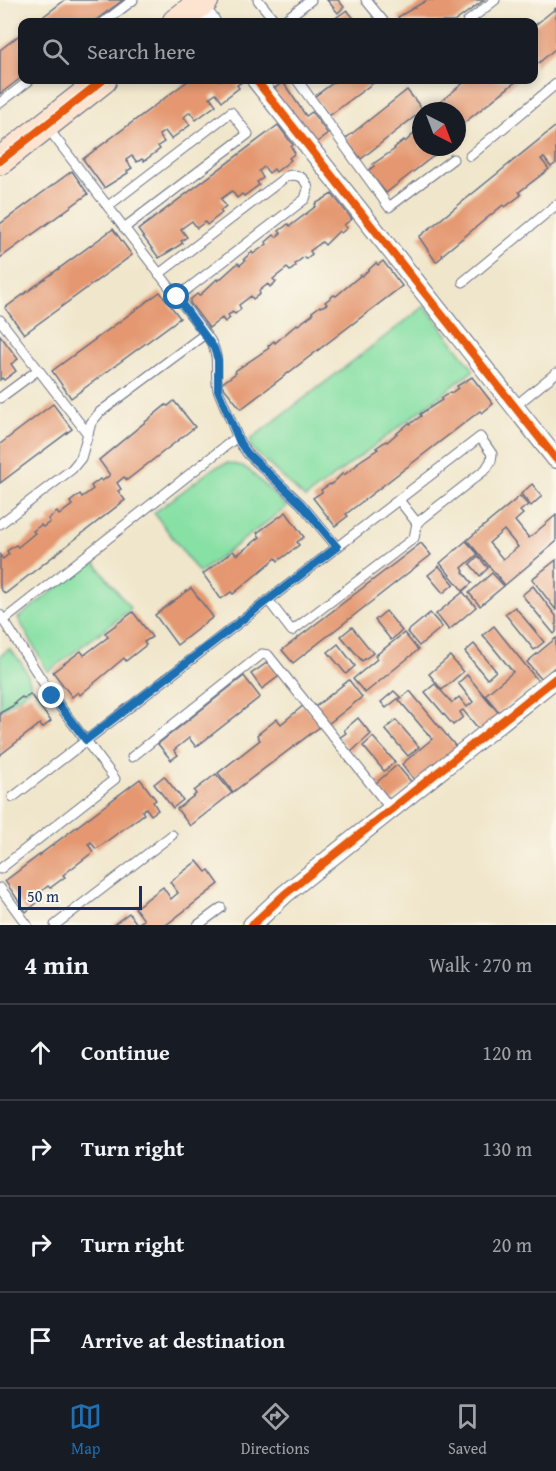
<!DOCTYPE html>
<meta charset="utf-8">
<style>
:root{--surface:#171b24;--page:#20242c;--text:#f1f3f6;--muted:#9ea1a6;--line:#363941;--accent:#1f6fb2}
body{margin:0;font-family:"Gentium Book Plus",serif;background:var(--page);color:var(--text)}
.compass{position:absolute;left:412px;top:102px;width:54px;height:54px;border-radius:50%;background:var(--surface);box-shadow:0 3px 9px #0003;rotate:138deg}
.scale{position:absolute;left:18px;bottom:15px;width:124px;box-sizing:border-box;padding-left:6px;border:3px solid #1b2f5e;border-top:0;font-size:16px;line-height:21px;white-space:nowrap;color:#1b2f5e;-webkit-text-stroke:4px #fbf7ec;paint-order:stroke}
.stop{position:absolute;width:18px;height:18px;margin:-14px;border:4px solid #1f6fb2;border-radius:50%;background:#fff}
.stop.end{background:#1f6fb2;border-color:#fff;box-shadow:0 2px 6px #0008}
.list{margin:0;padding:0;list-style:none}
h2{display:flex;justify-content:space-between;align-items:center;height:78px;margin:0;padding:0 24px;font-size:26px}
h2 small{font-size:20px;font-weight:400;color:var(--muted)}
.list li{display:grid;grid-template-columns:39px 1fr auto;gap:18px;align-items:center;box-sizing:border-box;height:96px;padding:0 24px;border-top:2px solid var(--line)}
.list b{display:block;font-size:22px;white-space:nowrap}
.list em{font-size:20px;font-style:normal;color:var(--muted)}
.icon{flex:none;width:33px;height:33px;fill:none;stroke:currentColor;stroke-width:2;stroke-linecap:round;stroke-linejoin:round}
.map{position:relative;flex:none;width:556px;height:925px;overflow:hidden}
.search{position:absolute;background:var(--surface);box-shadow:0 3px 9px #0003;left:18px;right:18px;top:18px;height:66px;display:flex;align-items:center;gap:15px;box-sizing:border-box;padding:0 21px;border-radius:12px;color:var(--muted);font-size:22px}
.sheet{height:462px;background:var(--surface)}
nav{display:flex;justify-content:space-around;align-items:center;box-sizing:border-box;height:84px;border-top:2px solid var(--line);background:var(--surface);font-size:16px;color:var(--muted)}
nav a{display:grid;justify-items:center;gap:3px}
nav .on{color:var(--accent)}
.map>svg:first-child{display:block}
</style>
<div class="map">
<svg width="556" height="925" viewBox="0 0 556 925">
<rect width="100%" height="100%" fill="#fbf7ec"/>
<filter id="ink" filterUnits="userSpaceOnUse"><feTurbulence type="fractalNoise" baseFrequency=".0167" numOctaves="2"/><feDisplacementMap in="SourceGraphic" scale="12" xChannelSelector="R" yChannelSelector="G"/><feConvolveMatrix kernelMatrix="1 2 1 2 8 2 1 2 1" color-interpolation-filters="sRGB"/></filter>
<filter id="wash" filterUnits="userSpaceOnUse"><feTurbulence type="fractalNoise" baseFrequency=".008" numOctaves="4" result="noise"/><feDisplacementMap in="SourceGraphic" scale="24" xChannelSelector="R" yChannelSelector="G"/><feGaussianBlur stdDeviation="1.35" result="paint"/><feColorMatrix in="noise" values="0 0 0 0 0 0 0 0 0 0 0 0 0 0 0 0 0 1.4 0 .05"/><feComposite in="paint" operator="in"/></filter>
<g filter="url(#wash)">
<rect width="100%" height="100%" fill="#f0e6cb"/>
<!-- green -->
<g fill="#87e0a4" stroke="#518881" stroke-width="1.5">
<path d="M425,306L474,370L305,498L253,450L250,445L251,439Z"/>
<path d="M228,463L242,466L249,470L287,507L199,573L154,513L214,468Z"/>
<path d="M93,560L131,609L48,672L18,618Z"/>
<path d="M9,649C21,660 29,673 31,688L0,711V656Z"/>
</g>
<g id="blocks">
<!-- building -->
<g fill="#e4976f" fill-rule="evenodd">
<path d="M65,0H123L93,22H36Z"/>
<path d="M327,0H338L344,7L338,13Z"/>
<path d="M427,0H484L454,22H401L398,17Z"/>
<path d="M556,8V48L534,67V26Z"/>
<path d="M347,10L357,22H330Z"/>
<path d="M22,33V77L0,94V50Z"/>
<path d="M189,80H245L237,85L239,88L222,101L216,93L210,97L216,105L196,120L190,112L184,117L190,125L171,139L165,131L159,135L164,142L158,146L160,149L144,161L142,159L137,162L132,156L126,160L132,168L127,171L128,173L104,188L83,159Z"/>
<path d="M337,80H377L329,116L314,97Z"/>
<path d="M467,80H518L460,126L457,123V111H447L440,102Z"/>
<path d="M283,82L306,116L312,112L328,134L310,147L270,92Z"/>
<path d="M407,90L423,110L361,159L345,139Z"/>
<path d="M278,125L293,145L291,147L295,153L289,158L291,160L276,172L274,169L269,173L264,167L259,171L263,178L257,182L259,185L244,196L242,194L237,198L232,191L221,199L226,206L220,211L222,213L207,225L205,222L197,228L192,221L181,229L187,237L181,241L183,243L159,258L138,230Z"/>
<path d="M556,126V163L551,167L544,158L541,159L549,169L519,192L521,195L505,207L503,205L442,255L443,256L436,262L419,237Z"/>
<path d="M421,127V147H445L386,193L368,171L374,166L373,164L395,149L394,148L404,140L405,142Z"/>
<path d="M72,171L88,194L0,258V224Z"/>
<path d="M332,194L352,219L344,225L347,228L341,233L339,231L325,245L322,242L310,251L312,254L306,259L304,257L295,264L296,266L290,271L287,268L273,279L276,282L270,287L268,284L259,291L260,294L253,299L251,296L239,305L241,309L235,314L233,312L228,315L230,318L225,322L222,318L209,328L190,303V300L197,294L199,296L217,279L218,281L238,263L240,265L245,261L244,259L252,252L253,254L267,244L266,242L274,235L276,237L281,233L279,231L288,224L290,226L316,206L315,204Z"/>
<path d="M113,229L132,255L24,334L5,308Z"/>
<path d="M383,261L402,286L241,409L221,384L236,373L235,371L269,348L268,346L274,341L275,343L297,324L298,325L313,314L312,312L320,306L321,307L327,304L325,302L334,295L336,296L361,275L362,276L376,263L378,265Z"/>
<path d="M160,292L180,318L71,398L52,371Z"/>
<path d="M0,335L18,359L11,364L16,371L4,380L2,378L0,380Z"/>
<path d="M472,377L493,404L482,413L480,411L346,514L348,516L335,526L313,498L322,492L321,490L330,484L331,485L343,473L344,475L358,464L357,463L378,449L376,448L386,441L387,442L409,423L410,424L421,416L420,414L442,400L441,398L450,392L451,393L458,388L457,386Z"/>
<path d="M174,401L195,427L127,480L124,477L117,483L121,489L118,491L125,500L5,594L0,588V555L3,559L9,554L7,551L16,545L18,547L35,533L33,531L41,525L43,527L50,522L48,519L57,512L59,515L72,505L70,502L80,494L82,497L93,489L91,486L100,479L102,481L110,475L99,460L166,405L168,406Z"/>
<path d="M53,404L72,429L0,483V444Z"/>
<path d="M532,484L542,496L531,506L521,494Z"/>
<path d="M520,496L528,505L520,511L523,514L515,521L529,538L556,515V542L505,585L467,540ZM504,530L518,547L503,559L489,543Z"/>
<path d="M286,512L304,537L297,542L299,545L278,561L276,558L233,594L231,592L221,599L203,574L233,551L237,555L260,537L257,533Z"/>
<path d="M466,541L478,554L462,568L464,571L463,572L472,583L463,591L440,563Z"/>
<path d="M421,543L431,555L293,663L282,650Z"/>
<path d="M478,556L488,568L480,576L470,564Z"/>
<path d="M556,560V610L532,579Z"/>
<path d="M439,566L454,584L443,593L428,575Z"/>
<path d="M492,573L504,586L480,606L469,593Z"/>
<path d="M533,586L556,616V632L554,634L522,595Z"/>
<path d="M191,588L213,617L177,645L155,615Z"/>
<path d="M463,592L476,607L449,630L436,614Z"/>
<path d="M515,607L544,642L534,650L505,614Z"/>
<path d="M386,611L402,631L391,640L375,620Z"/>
<path d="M133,612L152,637L144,642L146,645L126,661L124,658L80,695L78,692L72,697L53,672L81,651L84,655L108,637L105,633Z"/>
<path d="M430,613L442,627L419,646L407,632Z"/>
<path d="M494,626L538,681L499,712L485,695L513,672L483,635Z"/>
<path d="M352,627L373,653L362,661L341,636Z"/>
<path d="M404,633L418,650L365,693L353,679L377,659L375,656Z"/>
<path d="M556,638V666L541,679L527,662Z"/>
<path d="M338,644L355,666L346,674L328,652Z"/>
<path d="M474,644L496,671L487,679L465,652Z"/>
<path d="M450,656L463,672L442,690L429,674Z"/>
<path d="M268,662L279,676L262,689L251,674Z"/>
<path d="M467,675L502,717L482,733L463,710L460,712L463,717L453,725L425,692L435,684L452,703L459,697L467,707L473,702L458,683Z"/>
<path d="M244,676L260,697L196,747L189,738L174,750L178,755L171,760L158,744Z"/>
<path d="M349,680L362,697L328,724L315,707Z"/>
<path d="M394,691L400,697L386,708L381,702Z"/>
<path d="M410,691L457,748L416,782L402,764L432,739L399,700Z"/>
<path d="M30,694L51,721L42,728L40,724L0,755V713L16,704L14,703L22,697L23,699Z"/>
<path d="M304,705L321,726L233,792L218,773L260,740L257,735L277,719L281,724Z"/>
<path d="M358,718L371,734L351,752L339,738L346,733L344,730Z"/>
<path d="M396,720L419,747L408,756L385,729Z"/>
<path d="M373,737L395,762L384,771L363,746Z"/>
<path d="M397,765L413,784L391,802L376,783Z"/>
<path d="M216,774L232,793L190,826L177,809L196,794L194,791Z"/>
<path d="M164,776L183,800L173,808L154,784Z"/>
<path d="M140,779L156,800L153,802L158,810L151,815L146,808L142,811L144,814L96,849L91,842L88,844L93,852L63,875L65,877L50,888L48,886L34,897L38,902L26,912L5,881Z"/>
<path d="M197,861L206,872L209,870L219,884L166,925H113L129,913L137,924L144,920L135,908L163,887L171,899L178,893L170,882Z"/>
</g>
</g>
</g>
<g filter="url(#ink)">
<use href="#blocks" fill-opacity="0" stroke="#666f84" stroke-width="1.5"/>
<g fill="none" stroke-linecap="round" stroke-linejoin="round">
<defs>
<g id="lane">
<path d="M258,0L276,22"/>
<path d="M366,0L384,22"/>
<path d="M104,22L133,0"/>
<path d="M282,22L311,0"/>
<path d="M467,22L495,0"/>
<path d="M297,80L389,207L453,159"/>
<path d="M0,103L30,80"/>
<path d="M47,127L210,340C221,358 214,371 218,390L240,443L248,454L301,504L337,547"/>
<path d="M470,156L556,84"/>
<path d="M108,206L231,112L248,134L124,228"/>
<path d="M159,274L287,176C298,173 306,178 308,189L305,199L177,297"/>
<path d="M463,282L556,205"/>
<path d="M0,320L88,434"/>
<path d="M0,398L38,370"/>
<path d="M514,407L556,373"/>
<path d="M399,500L417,523"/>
<path d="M0,524L72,469L81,458L91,423L100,412L205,334"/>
<path d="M0,615L52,696L115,779L0,869"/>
<path d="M4,620L237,437"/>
<path d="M132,757L262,654L268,655L391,809"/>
<path d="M13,797L480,437L492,454L491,461L486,469L417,523L414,538L292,631L268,600"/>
<path d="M0,888L27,925"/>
<path d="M55,925L172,835"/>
<path d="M198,925L221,908"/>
</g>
<g id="street">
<path d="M198,6L211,22"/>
<path d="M256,80L556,459"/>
<path d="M252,925L285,894L556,678"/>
</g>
<g id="secondary">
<path d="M176,22L205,0"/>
<path d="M0,161L103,80"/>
</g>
</defs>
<!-- lane casing -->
<use href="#lane" stroke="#666f84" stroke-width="11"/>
<!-- street casing -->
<use href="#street" stroke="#666f84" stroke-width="20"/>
<!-- secondary casing -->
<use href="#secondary" stroke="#666f84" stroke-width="29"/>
<!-- lane -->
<use href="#lane" stroke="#fff" stroke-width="9"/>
<!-- street -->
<use href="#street" stroke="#fff" stroke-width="18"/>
<!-- secondary -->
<use href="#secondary" stroke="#fde4d1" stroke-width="27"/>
<defs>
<g id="cycleway">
<path d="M256,80L556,459"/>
<path d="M0,161L103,80"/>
<path d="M252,925L285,894L556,678"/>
</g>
</defs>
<!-- cycleway casing -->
<use href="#cycleway" stroke="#fbf7ec" stroke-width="11"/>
<!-- cycleway -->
<use href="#cycleway" stroke="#e8590c" stroke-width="8"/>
</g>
</g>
<g fill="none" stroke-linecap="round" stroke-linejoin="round" filter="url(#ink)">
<!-- route -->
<path stroke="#1f6fb2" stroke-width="8" d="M52,696L86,740L337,547L301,504L248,454L240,443L218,390V360L214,348L177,297"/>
</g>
</svg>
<svg class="compass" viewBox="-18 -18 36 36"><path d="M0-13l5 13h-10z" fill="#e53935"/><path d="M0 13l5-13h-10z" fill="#9ea1a6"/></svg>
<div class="scale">50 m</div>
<div class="stop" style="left:177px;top:297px"></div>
<div class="stop end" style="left:52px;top:696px"></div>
<div class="search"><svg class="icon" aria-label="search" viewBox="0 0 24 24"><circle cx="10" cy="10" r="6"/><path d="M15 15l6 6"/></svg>Search here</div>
</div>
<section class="sheet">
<h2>4 min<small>Walk · 270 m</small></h2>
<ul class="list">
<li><svg class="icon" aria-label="ahead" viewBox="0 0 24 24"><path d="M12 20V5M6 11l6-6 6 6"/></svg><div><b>Continue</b></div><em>120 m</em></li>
<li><svg class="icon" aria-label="right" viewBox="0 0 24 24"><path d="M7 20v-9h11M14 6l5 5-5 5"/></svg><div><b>Turn right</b></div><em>130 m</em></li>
<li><svg class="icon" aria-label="right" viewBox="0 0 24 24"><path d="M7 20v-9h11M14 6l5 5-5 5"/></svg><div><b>Turn right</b></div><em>20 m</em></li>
<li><svg class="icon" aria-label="arrive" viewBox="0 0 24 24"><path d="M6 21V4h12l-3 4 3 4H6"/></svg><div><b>Arrive at destination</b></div></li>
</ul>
</section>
<nav>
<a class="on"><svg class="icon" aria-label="map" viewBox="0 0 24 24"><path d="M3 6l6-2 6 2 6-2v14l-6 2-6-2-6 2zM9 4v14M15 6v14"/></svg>Map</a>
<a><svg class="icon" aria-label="directions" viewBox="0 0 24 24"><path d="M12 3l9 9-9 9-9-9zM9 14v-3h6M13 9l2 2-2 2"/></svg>Directions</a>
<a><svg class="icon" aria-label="saved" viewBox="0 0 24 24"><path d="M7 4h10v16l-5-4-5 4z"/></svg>Saved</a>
</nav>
